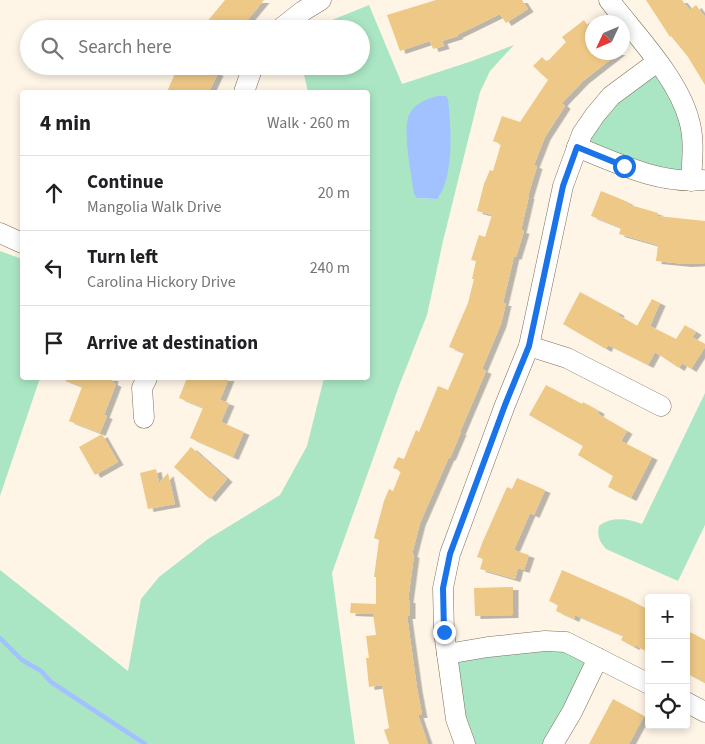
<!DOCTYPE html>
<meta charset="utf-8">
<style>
:root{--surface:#fff;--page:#f6f6f6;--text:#202124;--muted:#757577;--line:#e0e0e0}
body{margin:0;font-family:"Source Sans 3",sans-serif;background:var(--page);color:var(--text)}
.controls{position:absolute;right:15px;bottom:15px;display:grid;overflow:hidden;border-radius:5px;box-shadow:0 2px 8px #0003}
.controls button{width:45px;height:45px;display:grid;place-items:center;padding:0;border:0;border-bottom:1px solid var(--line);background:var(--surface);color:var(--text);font:25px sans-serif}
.compass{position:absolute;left:585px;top:15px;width:45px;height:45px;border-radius:50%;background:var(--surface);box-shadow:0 2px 8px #0003;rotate:226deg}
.stop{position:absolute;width:15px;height:15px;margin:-11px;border:4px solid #1a73e8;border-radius:50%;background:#fff}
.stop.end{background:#1a73e8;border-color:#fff;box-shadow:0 1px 5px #0008}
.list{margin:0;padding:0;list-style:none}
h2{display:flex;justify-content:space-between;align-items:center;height:65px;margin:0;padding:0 20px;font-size:21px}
h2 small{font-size:16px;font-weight:400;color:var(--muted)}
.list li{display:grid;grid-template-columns:32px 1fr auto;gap:15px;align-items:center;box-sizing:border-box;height:75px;padding:0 20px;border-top:1px solid var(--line)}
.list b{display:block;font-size:19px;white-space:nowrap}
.list p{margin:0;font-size:16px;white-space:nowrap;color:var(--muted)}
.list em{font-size:16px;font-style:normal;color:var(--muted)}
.icon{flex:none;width:28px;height:28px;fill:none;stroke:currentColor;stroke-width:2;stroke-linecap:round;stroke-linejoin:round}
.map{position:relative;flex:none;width:705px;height:744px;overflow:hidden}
.search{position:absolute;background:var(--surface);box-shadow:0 2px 8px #0003;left:20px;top:20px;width:350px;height:55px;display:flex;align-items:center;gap:12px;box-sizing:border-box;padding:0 18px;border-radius:28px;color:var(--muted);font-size:19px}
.panel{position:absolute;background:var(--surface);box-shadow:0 2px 8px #0003;left:20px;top:90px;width:350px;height:290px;border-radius:5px}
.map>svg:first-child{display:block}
</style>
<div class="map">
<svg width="705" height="744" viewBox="0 0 705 744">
<defs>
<filter id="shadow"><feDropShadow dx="5.5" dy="3" stdDeviation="0" flood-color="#0004"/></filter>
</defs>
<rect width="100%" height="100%" fill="#fef5e6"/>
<!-- green -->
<g fill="#abe6c4" fill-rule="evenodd">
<path d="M369,5L402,84L472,61L514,45L490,71L480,92L443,241L427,315L399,386L332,573L355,744H0V570L128,671L141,599L159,577L208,539L280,495L307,446L324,378H368V92H308L302,66H361V29H316L327,22ZM407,127L437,199L417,198L410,162Z"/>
<path d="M657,62L672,84L691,181L577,147L582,134Z"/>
<path d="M0,251L22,259V378H40L0,496Z"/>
<path d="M705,393V525L678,581L606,549C599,541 597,536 599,526C612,516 628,519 642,524Z"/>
<path d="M545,641L598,658L553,744H465L447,654Z"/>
</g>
<!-- water -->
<path fill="#a1c2ff" d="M438,96H446L448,99C451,125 455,177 437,199L417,198L414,194C412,177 402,130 409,115C415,103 426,99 438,96Z"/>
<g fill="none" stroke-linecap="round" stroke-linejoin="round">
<!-- stream -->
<path stroke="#a1c2ff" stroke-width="4.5" d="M0,638L22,660L41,671L51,682L145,744"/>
</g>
<!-- building -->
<g fill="#edc886" filter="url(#shadow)">
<path d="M225,0H264L240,29H201Z"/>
<path d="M436,0H522L528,9L506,23L500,14L457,35L458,36L442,41L444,46L433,49L430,41L400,51L387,15Z"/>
<path d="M646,0H682L690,10L696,5L705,17V85L688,57L671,36L670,37Z"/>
<path d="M584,20L592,31V52H620L583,81L562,103L565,106L545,137L534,165L537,166L528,196H529L521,230L524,231L516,257L514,256L503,303H506L501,324L482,369L486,371L460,432H461L450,458L449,457L420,523L412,554L414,555L408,600H410V616H407L417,688L422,715H418L428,744H389L384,730L389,728L382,685L369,687L366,658H369L366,636L376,635L373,614L350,613L351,603L376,604V577H374L379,540L374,538L384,501L389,489L393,491L401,471L393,468L398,457L404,459L416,430L419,432L438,386L448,390L464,353L449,347L468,303L474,279H472L476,261L471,260L479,235L485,237L492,215L477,211L484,184L490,170L493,171L501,144L493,141L502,116L520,122L548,80L533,66L542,57L547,62L566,42L562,37Z"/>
<path d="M178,66H202L218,73L209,92H167Z"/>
<path d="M601,191L628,202L627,204L658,213L657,216L705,221V263L686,264L656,261L658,245L619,234L621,228L591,216Z"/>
<path d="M580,292L619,313L618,315L637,326L652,299L660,303L650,326L676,339L685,325L696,332L692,337L705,344V347L691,369L682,363L679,368L655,352L648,365L608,345L606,349L563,324Z"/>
<path d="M60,378H113L112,382L116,384L104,415L107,416L100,433L69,421L82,387Z"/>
<path d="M187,378H229L220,400L229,403L221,422L244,432L233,457L190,438L203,408L179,398Z"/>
<path d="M546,385L582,404L583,402L599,411L598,414L627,431L621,441L652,457L631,498L608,487L613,476L578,455L583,446L529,415Z"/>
<path d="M102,434L118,462L95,475L79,447Z"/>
<path d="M191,447L227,479L210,499L174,467Z"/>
<path d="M156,469L159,483L168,473L175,504L148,509L140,473Z"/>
<path d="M517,478L545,490L534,515L530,513L514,550L529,555L524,570L518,568L515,579L480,569L483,559L477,557L483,541L507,487L512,489Z"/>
<path d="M562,570L628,599L649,610V653L635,645L634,647L621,640L623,636L575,615L574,619L556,611L558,605L549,601Z"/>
<path d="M513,587V615L475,616L474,588Z"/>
<path d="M686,630L705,640V683L686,673Z"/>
<path d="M613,699L644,716L629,744H589Z"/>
</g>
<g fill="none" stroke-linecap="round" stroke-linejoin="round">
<defs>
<g id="minor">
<path d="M609,0C635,34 678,78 689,120C695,140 692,161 691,181"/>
<path d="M280,29L303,11L321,0"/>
<path d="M244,92L253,66"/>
<path d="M577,147C617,163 658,184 703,180"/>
<path d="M0,233L22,243"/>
<path d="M529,346L567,358L661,406"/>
<path d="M144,418L142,388L147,378"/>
<path d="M447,654L488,647L545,641L566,642L649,684"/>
<path d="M686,702L705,712"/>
<path d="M465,744L456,719L444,632L443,588L450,554L505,405L529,346L563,186L582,134L595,115L611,96L657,62"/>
<path d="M553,744L572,712L598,658"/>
</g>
</defs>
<!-- minor casing -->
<use href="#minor" stroke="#7c6f58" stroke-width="21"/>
<!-- minor -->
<use href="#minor" stroke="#fff" stroke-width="20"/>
</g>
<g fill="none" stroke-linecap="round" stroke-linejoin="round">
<!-- route -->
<path stroke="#1a73e8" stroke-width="6" d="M444,632L443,588L450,554L505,405L529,346L563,186L577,147L624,166"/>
</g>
</svg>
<div class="controls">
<button>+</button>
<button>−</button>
<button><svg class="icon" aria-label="locate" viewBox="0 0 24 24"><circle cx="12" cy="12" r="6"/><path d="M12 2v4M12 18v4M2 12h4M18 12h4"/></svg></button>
</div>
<svg class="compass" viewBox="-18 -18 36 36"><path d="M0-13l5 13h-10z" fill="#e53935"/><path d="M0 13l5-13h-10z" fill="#757577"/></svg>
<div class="stop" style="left:624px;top:166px"></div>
<div class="stop end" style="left:444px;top:632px"></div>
<div class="search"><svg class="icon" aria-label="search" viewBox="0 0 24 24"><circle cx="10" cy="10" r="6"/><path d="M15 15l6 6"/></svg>Search here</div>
<section class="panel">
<h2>4 min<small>Walk · 260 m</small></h2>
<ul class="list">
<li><svg class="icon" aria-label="ahead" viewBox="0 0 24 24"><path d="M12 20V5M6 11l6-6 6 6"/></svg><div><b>Continue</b><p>Mangolia Walk Drive</p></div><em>20 m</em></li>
<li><svg class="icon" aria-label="left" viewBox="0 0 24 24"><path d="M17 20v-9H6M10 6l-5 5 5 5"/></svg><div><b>Turn left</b><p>Carolina Hickory Drive</p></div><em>240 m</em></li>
<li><svg class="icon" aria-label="arrive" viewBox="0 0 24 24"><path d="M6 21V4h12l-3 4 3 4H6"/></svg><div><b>Arrive at destination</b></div></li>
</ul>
</section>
</div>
